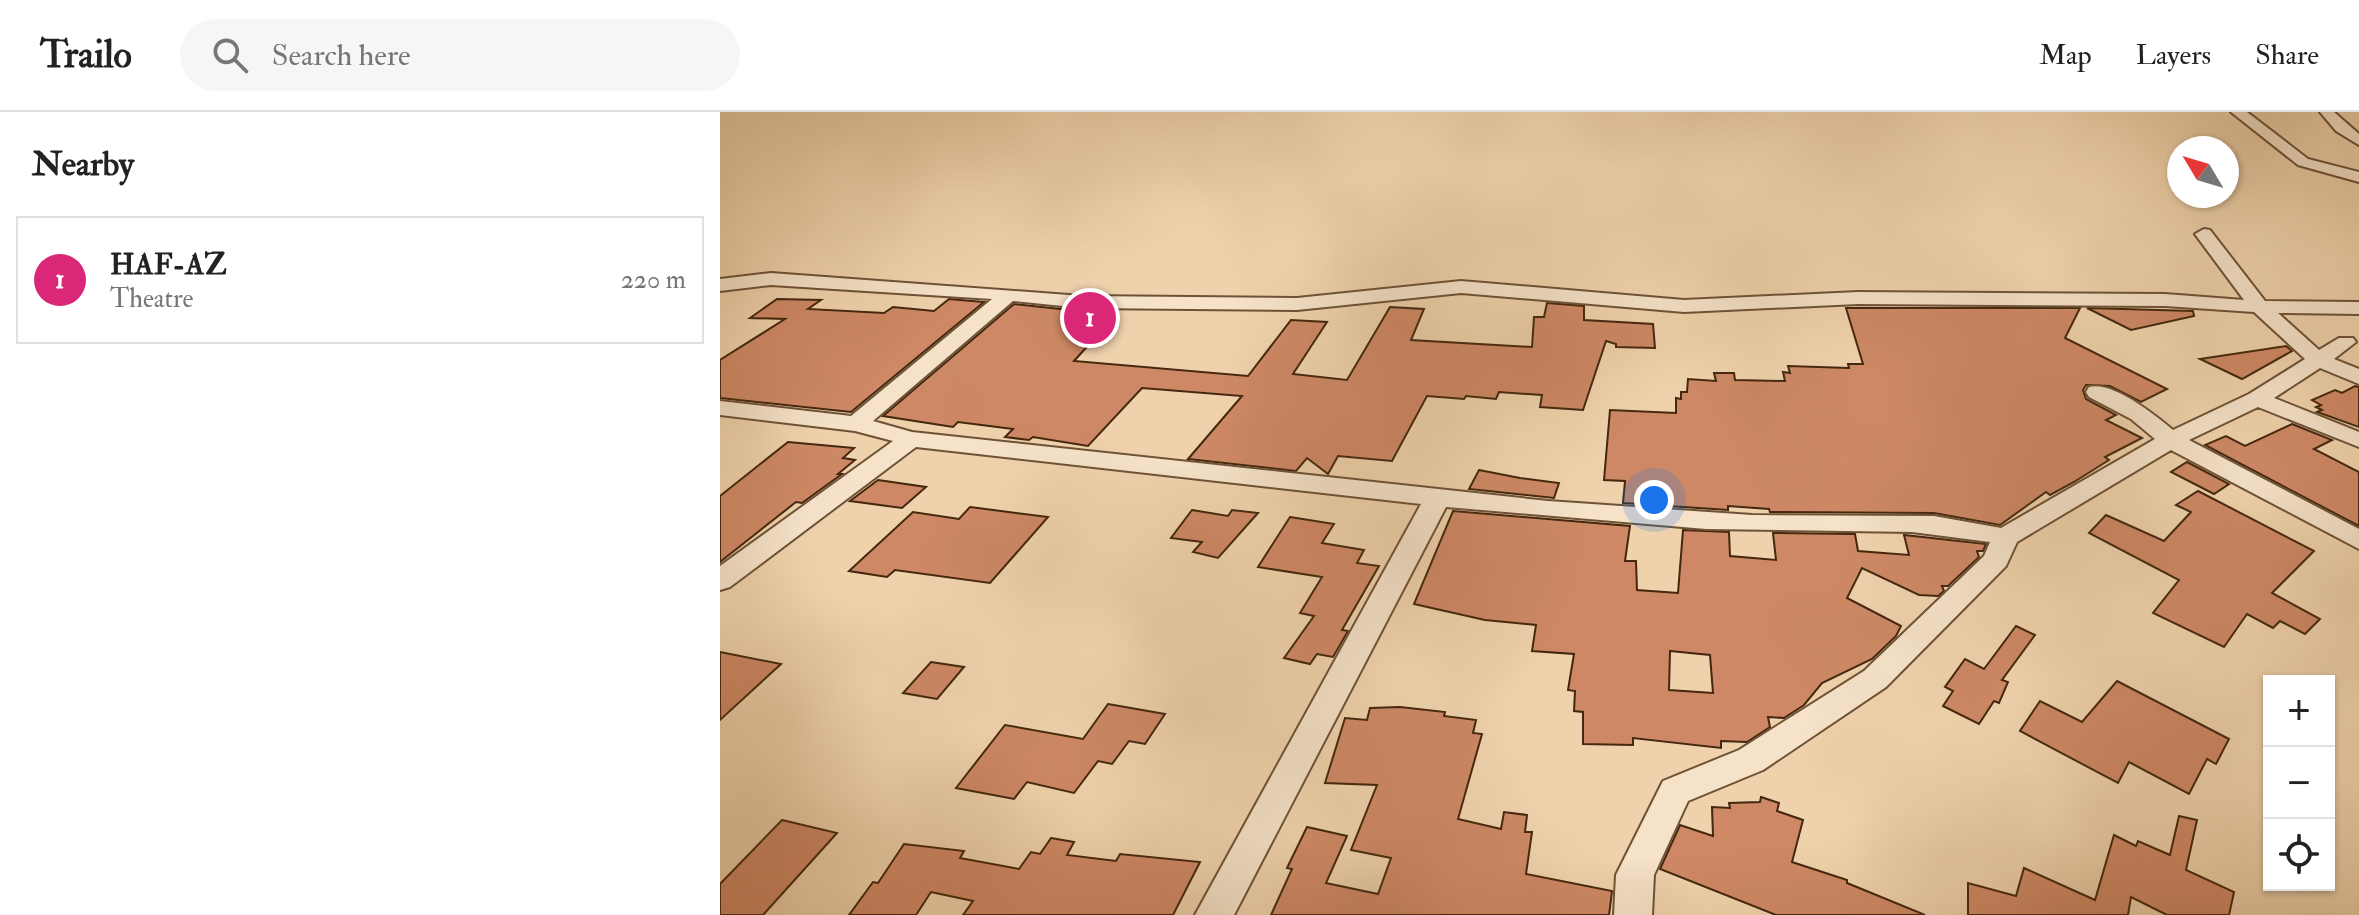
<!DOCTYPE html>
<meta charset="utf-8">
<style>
:root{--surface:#fff;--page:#f6f6f6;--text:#222;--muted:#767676;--line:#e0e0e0;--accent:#db2777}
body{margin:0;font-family:"IM FELL Double Pica",serif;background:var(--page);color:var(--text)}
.controls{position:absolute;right:24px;bottom:24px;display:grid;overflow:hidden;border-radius:0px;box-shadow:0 2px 6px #0004}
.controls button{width:72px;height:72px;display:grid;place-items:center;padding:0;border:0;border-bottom:2px solid var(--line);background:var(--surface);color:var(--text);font:40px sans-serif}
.compass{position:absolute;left:1447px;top:24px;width:72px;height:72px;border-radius:50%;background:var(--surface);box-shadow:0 2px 6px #0004;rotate:308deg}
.you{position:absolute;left:934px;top:388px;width:28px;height:28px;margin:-20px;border:6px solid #fff;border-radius:50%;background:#1a73e8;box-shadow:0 0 0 12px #1a73e833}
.badge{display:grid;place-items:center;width:52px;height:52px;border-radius:50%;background:var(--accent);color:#fff;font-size:26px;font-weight:700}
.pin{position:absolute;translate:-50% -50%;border:4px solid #fff;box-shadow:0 2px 8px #0006}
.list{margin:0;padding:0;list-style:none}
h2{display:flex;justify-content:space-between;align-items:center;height:104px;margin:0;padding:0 32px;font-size:34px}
h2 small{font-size:26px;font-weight:400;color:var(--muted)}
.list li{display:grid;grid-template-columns:52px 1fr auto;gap:24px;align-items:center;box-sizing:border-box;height:128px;margin:0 16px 16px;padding:0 16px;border:2px solid var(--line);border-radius:0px}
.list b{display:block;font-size:30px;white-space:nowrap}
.list p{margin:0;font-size:26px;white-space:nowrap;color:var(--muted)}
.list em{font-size:26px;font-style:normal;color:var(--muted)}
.icon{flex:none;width:44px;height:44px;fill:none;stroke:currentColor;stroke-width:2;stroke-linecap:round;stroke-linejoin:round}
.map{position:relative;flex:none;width:1639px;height:803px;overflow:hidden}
header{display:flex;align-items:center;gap:48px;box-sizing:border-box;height:112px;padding:0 40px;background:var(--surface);border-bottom:2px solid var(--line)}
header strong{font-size:38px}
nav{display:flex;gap:44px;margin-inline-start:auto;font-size:28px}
.search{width:560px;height:72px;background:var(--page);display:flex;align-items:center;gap:20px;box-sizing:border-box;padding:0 28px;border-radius:44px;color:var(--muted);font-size:30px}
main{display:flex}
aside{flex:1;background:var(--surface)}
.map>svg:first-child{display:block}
</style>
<header>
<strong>Trailo</strong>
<div class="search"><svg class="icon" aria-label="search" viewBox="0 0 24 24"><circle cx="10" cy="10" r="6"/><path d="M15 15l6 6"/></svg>Search here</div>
<nav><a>Map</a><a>Layers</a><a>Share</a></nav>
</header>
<main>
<aside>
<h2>Nearby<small></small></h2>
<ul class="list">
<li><span class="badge">1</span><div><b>HAF-AZ</b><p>Theatre</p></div><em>220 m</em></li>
</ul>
</aside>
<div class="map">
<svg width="1639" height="803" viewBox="0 0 1639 803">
<rect width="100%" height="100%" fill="#efd2ac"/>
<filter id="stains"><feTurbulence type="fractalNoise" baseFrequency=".0025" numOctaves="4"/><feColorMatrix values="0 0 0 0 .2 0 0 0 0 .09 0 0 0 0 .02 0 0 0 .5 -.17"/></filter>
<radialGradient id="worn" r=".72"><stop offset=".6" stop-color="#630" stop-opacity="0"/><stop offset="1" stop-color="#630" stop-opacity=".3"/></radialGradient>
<!-- building -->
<g fill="#ce8865" stroke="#43270e" stroke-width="2" fill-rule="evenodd">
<path d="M57,187L101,188L88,197L164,201L173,195L214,199L229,187L264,190L131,300L0,286V248L65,207L30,206Z"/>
<path d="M827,191L864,194V208L933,212L935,236L896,235V232L886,229L863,298L820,295L822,283L779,280L776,287L746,284L744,287L707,284L672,349L618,344L608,362L587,346L576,359L468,347L522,284L422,276L368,334L313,325L309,328L285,325L293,317L238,310L233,315L163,304L294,192L359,199L344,212L385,215L354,249L528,264L571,208L607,210L573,262L627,268L670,195L704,197L691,228L812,235L814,205H824Z"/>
<path d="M1126,196H1360L1345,226L1447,277L1421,290L1390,274L1366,273L1363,278L1366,287L1396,303L1386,308L1422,326L1385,345L1389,348L1354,370L1330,383L1326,380L1280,413L1214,401L1050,400L1049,397L1008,394V398L903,391L905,369L884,368L890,298L956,301V286L961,287V280H967L968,267L996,269L994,261H1014L1015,268L1065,269L1063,260L1070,261L1068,254L1129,256L1128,252H1143Z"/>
<path d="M1367,196L1473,199L1474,204L1411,218Z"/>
<path d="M1566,234L1572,239L1522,267L1480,247Z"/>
<path d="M1635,274L1639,275V315L1597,300L1602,298L1596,295L1601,293L1592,288L1615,278L1622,281Z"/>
<path d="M1572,312L1612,328L1594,337L1639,360V414L1485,333L1506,324L1525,334Z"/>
<path d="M68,330L134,336L123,346L135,348L118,362H122L82,391L76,390L0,450V384Z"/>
<path d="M1467,350L1509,372L1494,382L1451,360Z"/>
<path d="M759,358L800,366L839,371L834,386L749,377Z"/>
<path d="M158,368L206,375L182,396L130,389Z"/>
<path d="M1478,379L1594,439L1552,481L1600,507L1585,522L1560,509L1553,516L1527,502L1504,535L1433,501L1459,468L1369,421L1386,403L1444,429L1471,400L1456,393Z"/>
<path d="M250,395L328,405L270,471L175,458L167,465L129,459L193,400L239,407Z"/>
<path d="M472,398L508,404L512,398L538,401L498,446L473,440L482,430L451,426Z"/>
<path d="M733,399L910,414L905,449H916L917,478L958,481L963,418L1009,420L1010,444L1056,448L1053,421L1135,422L1138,439L1189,443L1184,423L1266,432L1263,439H1257L1259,445L1228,474H1222L1224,479L1218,484L1199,483L1142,456L1127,486L1181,514L1176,524L1152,547L1102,571L1084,593L1064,606L1048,605L1050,615L1027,630L1001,629V636L913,626V633L863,632V600L854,599L855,579L848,578L854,542L812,539L816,513L765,508L694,492ZM950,539L990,543L993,581L949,578Z"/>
<path d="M570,405L614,412L602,431L644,438L637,451L659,454L622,518L628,519L613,545L597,542L590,552L564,546L594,504L580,501L602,465L538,455Z"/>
<path d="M1296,514L1315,523L1282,568L1288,570L1279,591L1274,589L1259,612L1223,594L1233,579L1225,575L1245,547L1264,557Z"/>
<path d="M0,540L61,552L0,608Z"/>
<path d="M211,550L244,555L217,587L183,581Z"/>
<path d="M1397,569L1509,627L1496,652L1487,647L1469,682L1409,650L1398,671L1300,619L1320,589L1362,610Z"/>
<path d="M388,592L445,602L425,632L409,629L392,652L378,649L354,681L307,670L294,687L236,676L285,613L363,627Z"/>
<path d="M680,595L725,600L724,604L756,608L753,621L762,622L738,707L781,717L784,700L807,703L805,720H812L806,762L892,779L889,803H551L572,757L567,756L587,715L627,724L606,771L658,782L671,746L631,738L657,673L605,671L625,606L647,608L650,596Z"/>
<path d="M1041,685L1059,691L1057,699L1083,708L1072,750L1127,768V771L1205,803H1056L940,757L960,713L993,724L992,695L1010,696L1009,691L1040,690Z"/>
<path d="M1459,704L1477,708L1466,758L1514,780L1509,803H1447L1411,785L1408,803H1248V771L1296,784L1304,756L1375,788L1394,723L1416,734L1418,729L1450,743Z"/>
<path d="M62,708L117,721L43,803H0V772Z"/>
<path d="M331,726L354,730L347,743L396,749L400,742L480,750L453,803H243L253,789L211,780L196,803H129L153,770L158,771L184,732L244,739L240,746L299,757L311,740L320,742Z"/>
</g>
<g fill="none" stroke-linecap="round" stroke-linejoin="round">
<defs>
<g id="minor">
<path d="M1511,0H1527L1588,47L1639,60V70L1578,53Z"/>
<path d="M1600,0H1614L1639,22V33L1616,19Z"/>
<path d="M1484,117L1490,118L1545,189L1639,190V202L1558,201L1599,238L1619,226H1633L1636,230L1614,247L1639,257V272L1600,256L1554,286L1639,320V335L1538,295L1469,328L1639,417V437L1451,338L1297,430L1286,454L1166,575L1043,658L968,689L934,763L932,803H894L896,763L943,669L1019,638L1144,559L1264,444L1270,430L1192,420L986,417L726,395L514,803H475L701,392L196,335L10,475L0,478V454L173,329L135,319L0,303V289L131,304L272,187L51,173L0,179V167L51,161L362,184L577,186L741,169L964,188L1138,180L1445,182L1524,188L1475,122ZM741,181L964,200L1138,192L1445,194L1534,200L1585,247L1529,282L1453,318C1435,303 1393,269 1369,275L1366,280L1369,285L1411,307L1435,327L1281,416L1214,404L1032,403L828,389L192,320L153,309L293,189L362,196L577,198Z"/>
</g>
</defs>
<!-- minor casing -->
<use href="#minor" stroke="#6e5236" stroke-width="4"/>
<!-- minor -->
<use href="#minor" fill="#f5e2c9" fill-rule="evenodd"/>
</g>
<rect width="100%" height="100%" filter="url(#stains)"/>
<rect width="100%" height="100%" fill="url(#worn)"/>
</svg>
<div class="controls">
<button>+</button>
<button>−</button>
<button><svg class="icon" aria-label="locate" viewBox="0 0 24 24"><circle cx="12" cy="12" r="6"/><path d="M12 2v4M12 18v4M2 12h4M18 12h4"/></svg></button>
</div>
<svg class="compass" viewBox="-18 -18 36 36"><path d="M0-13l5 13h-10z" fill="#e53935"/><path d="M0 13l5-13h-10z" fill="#767676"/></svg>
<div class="you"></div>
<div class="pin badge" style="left:370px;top:206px">1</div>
</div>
</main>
